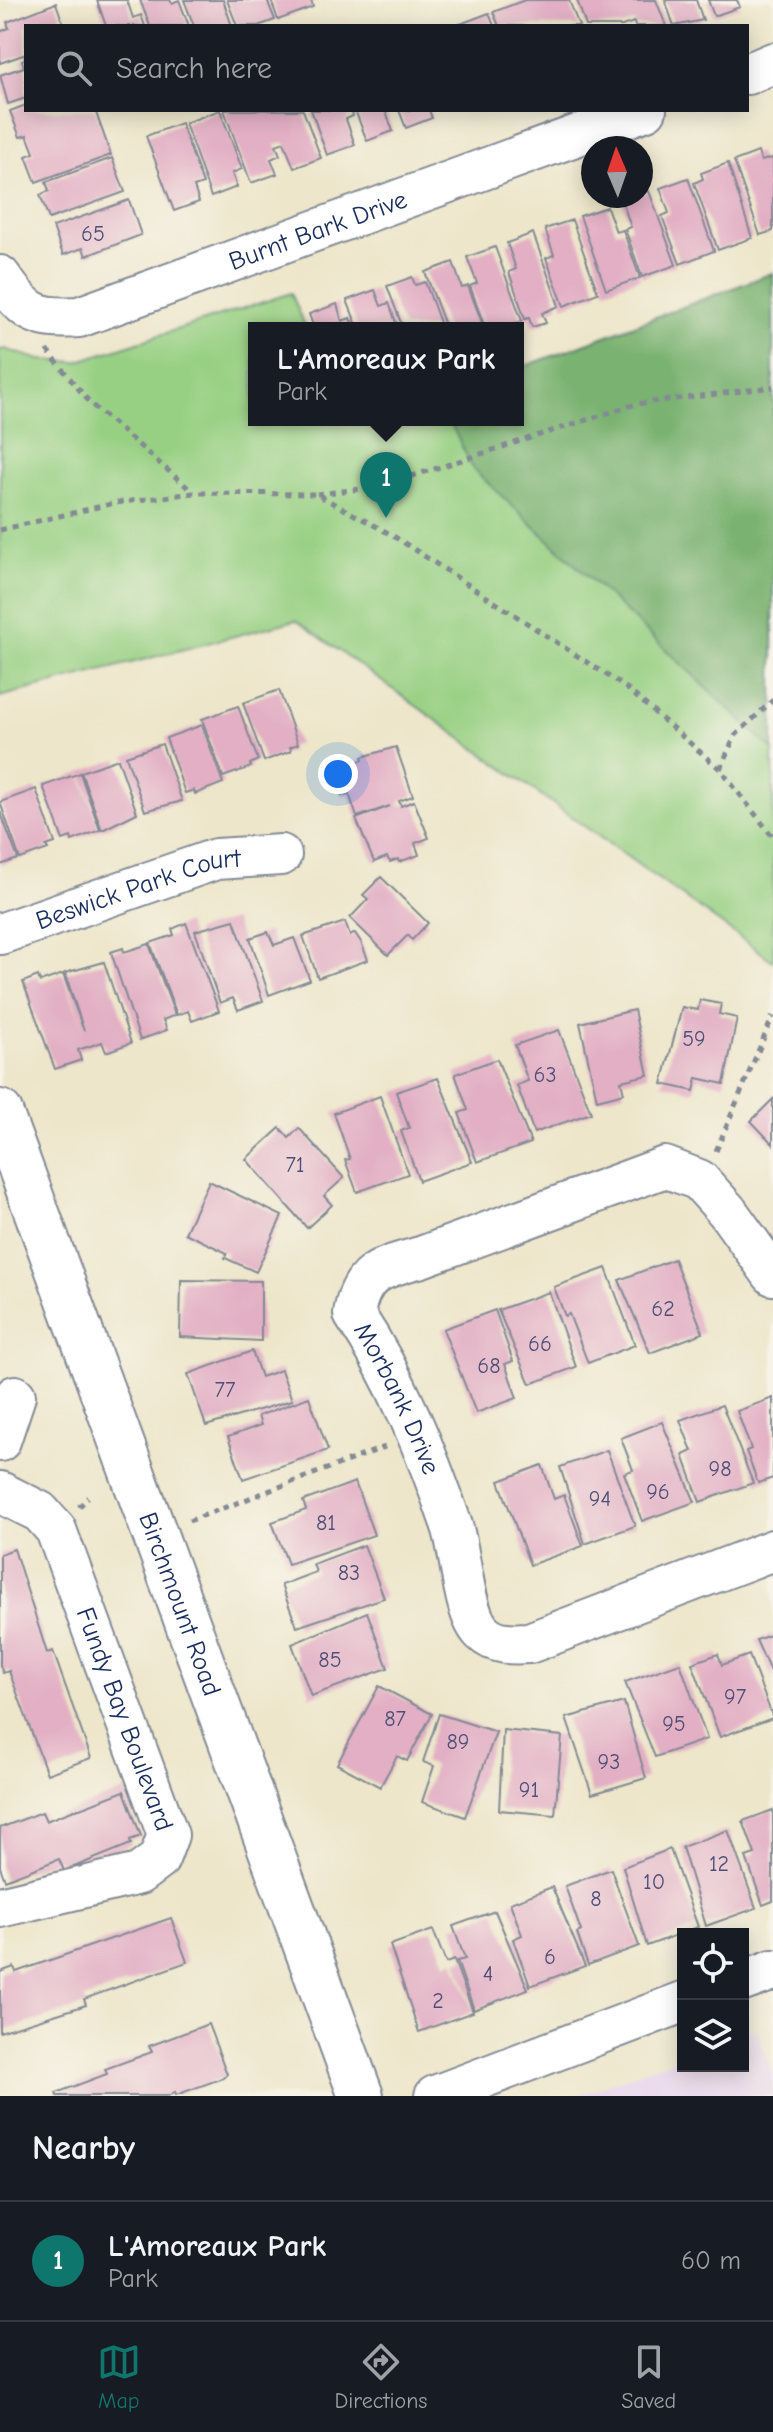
<!DOCTYPE html>
<style>
:root{--surface:#171b24;--page:#20242c;--text:#f1f3f6;--muted:#9ea1a6;--line:#363941;--accent:#0f766e}
body{margin:0;font-family:"Comic Neue",sans-serif;background:var(--page);color:var(--text)}
.controls{position:absolute;right:24px;bottom:24px;display:grid;overflow:hidden;border-radius:0px;box-shadow:0 4px 20px #0003}
.controls button{width:72px;height:72px;display:grid;place-items:center;padding:0;border:0;border-bottom:2px solid var(--line);background:var(--surface);color:var(--text);font:40px sans-serif}
.compass{position:absolute;left:581px;top:136px;width:72px;height:72px;border-radius:50%;background:var(--surface);box-shadow:0 4px 20px #0003;rotate:358deg}
.you{position:absolute;left:338px;top:774px;width:28px;height:28px;margin:-20px;border:6px solid #fff;border-radius:50%;background:#1a73e8;box-shadow:0 0 0 12px #1a73e833}
.badge{display:grid;place-items:center;width:52px;height:52px;border-radius:50%;background:var(--accent);color:#fff;font-size:26px;font-weight:700}
.pin{position:absolute;translate:-50% -66px;filter:drop-shadow(0 2px 4px #0008)}
.pin::after{content:'';position:absolute;top:42px;width:28px;height:24px;background:inherit;clip-path:polygon(0 0,100% 0,50% 100%)}
.popup{position:absolute;left:248px;top:322px;width:276px;height:104px;box-sizing:border-box;display:grid;place-content:center;border-radius:0px;background:var(--surface);filter:drop-shadow(0 2px 6px #0005);font-size:26px;white-space:nowrap;color:var(--muted)}
.popup b{font-size:30px;color:var(--text)}
.popup::after{content:'';position:absolute;left:50%;top:100%;margin-left:-16px;border:16px solid transparent;border-top-color:var(--surface)}
.list{margin:0;padding:0;list-style:none}
h2{display:flex;justify-content:space-between;align-items:center;height:104px;margin:0;padding:0 32px;font-size:34px}
h2 small{font-size:26px;font-weight:400;color:var(--muted)}
.list li{display:grid;grid-template-columns:52px 1fr auto;gap:24px;align-items:center;box-sizing:border-box;height:120px;padding:0 32px;border-top:2px solid var(--line)}
.list b{display:block;font-size:30px;white-space:nowrap}
.list p{margin:0;font-size:26px;white-space:nowrap;color:var(--muted)}
.list em{font-size:26px;font-style:normal;color:var(--muted)}
.icon{flex:none;width:44px;height:44px;fill:none;stroke:currentColor;stroke-width:2;stroke-linecap:round;stroke-linejoin:round}
.map{position:relative;flex:none;width:773px;height:2096px;overflow:hidden}
.search{position:absolute;background:var(--surface);box-shadow:0 4px 20px #0003;left:24px;right:24px;top:24px;height:88px;display:flex;align-items:center;gap:20px;box-sizing:border-box;padding:0 28px;border-radius:0px;color:var(--muted);font-size:30px}
.sheet{height:224px;background:var(--surface)}
nav{display:flex;justify-content:space-around;align-items:center;box-sizing:border-box;height:112px;border-top:2px solid var(--line);background:var(--surface);font-size:22px;color:var(--muted)}
nav a{display:grid;justify-items:center;gap:4px}
nav .on{color:var(--accent)}
.map>svg:first-child{display:block}
</style>
<div class="map">
<svg width="773" height="2096" viewBox="0 0 773 2096">
<rect width="100%" height="100%" fill="#f7f3e8"/>
<filter id="ink" filterUnits="userSpaceOnUse"><feTurbulence type="fractalNoise" baseFrequency=".0125" numOctaves="2"/><feDisplacementMap in="SourceGraphic" scale="16" xChannelSelector="R" yChannelSelector="G"/><feConvolveMatrix kernelMatrix="1 2 1 2 8 2 1 2 1" color-interpolation-filters="sRGB"/></filter>
<filter id="wash" filterUnits="userSpaceOnUse"><feTurbulence type="fractalNoise" baseFrequency=".006" numOctaves="4" result="noise"/><feDisplacementMap in="SourceGraphic" scale="32" xChannelSelector="R" yChannelSelector="G"/><feGaussianBlur stdDeviation="1.8" result="paint"/><feColorMatrix in="noise" values="0 0 0 0 0 0 0 0 0 0 0 0 0 0 0 0 0 1.4 0 .05"/><feComposite in="paint" operator="in"/></filter>
<g filter="url(#wash)">
<rect width="100%" height="100%" fill="#ede6ca"/>
<!-- built -->
<path fill="#e7d2ef" d="M756,2028L773,2075V2096H577L683,2056V2066H743V2033Z"/>
<!-- green -->
<path fill="#98d083" stroke="#5a8070" stroke-width="2" d="M773,273V961L296,620L0,697V350L5,349L40,360L76,362L291,293L306,328H254V420H518V369Z"/>
<!-- forest -->
<path fill="#7ab271" stroke="#4a7068" stroke-width="2" d="M773,273V750L473,469L449,420H518V369Z"/>
<g id="blocks">
<!-- building -->
<g fill="#e2afc4">
<path d="M97,0H127L133,18L141,15L145,26H106Z"/>
<path d="M140,0H170L172,3L179,0L189,26H150Z"/>
<path d="M184,0H223L232,26H194Z"/>
<path d="M227,0H267L275,20L258,26H237Z"/>
<path d="M271,0H311L313,7L278,20Z"/>
<path d="M525,0H569L579,26H499L493,12Z"/>
<path d="M577,0H656L666,26H635L634,22L622,26H586Z"/>
<path d="M665,0H696L703,20L674,26Z"/>
<path d="M708,0H737L740,7L714,16Z"/>
<path d="M56,3L64,26H26V54L0,63V32L9,28L7,22Z"/>
<path d="M489,13L494,26H455Z"/>
<path d="M26,58V98L8,104L0,75L24,67L22,60Z"/>
<path d="M26,105V110H95L111,155L36,182L26,156L34,153L27,135L20,137L10,111Z"/>
<path d="M220,110L242,169L232,173L237,187L211,197L185,123Z"/>
<path d="M224,110H303L321,158L294,168L284,142L276,145L280,155L271,159L277,174L251,183Z"/>
<path d="M311,110H351L353,116L346,119L355,145L327,155Z"/>
<path d="M355,110H385L393,131L367,141Z"/>
<path d="M399,110H429L432,118L406,128Z"/>
<path d="M181,123L203,184L194,187L199,202L174,211L146,136Z"/>
<path d="M758,152L761,161L772,158L773,161V231L760,235L734,161Z"/>
<path d="M112,158L125,192L49,219L40,195L49,191L46,182Z"/>
<path d="M728,163L752,238L718,250L694,183L703,179L701,173Z"/>
<path d="M688,178L714,251L680,264L662,216L669,213L660,188Z"/>
<path d="M649,191L676,265L642,277L625,229L631,227L622,201Z"/>
<path d="M129,200L141,235L86,256L83,248L63,255L53,227Z"/>
<path d="M607,207L616,232L623,230L640,278L606,290L580,216Z"/>
<path d="M572,220L598,293L564,306L546,258L554,255L545,229Z"/>
<path d="M533,233L559,306L542,313L546,323L532,327L529,318L525,319L509,272L516,269L507,243Z"/>
<path d="M495,247L522,321L502,328H485L470,286L477,283L467,257Z"/>
<path d="M453,262L462,288L468,286L484,328H446L425,272Z"/>
<path d="M412,277L415,285L425,282L442,328H403L387,286Z"/>
<path d="M375,290L381,306L389,303L398,328H358L347,300Z"/>
<path d="M337,304L342,321L350,318L354,328H314L309,314Z"/>
<path d="M279,690L298,744L290,747L291,751L264,761L243,703Z"/>
<path d="M238,706L258,760L250,764L251,767L223,777L202,719Z"/>
<path d="M202,725L223,783L195,794L194,790L185,793L166,738Z"/>
<path d="M162,744L182,801L145,811L126,756Z"/>
<path d="M396,747L413,796L399,801L401,806L414,801L429,838L415,843L419,855L399,862L398,859L390,862L387,857L374,862L356,819L390,806L357,817L349,794L342,796L335,775L356,769L354,763L363,760L362,757Z"/>
<path d="M118,759L137,813L102,830L81,772Z"/>
<path d="M80,773L100,830L72,841L71,837L63,840L43,786Z"/>
<path d="M36,789L55,843L46,846L48,849L20,859L0,802Z"/>
<path d="M0,811L18,859L0,865Z"/>
<path d="M381,877L428,923L412,940L408,935L388,955L350,918L368,899L363,895Z"/>
<path d="M234,920L263,1001L238,1010L233,998L220,1003L195,931Z"/>
<path d="M345,922L350,936L355,933L361,942L368,960L318,978L303,936Z"/>
<path d="M186,923L219,1011L192,1021L188,1011L177,1015L150,943L174,935L172,929Z"/>
<path d="M268,932L274,945L294,938L310,980L269,995L250,938Z"/>
<path d="M149,944L175,1015L163,1020L167,1030L140,1040L111,952L123,948L124,952Z"/>
<path d="M104,962L131,1043L106,1052L102,1042L78,1050L81,1060L55,1069L23,982L38,976L40,982L63,974L84,1031L65,973Z"/>
<path d="M700,1000L721,1004L719,1014L737,1018L724,1084L697,1078L694,1091L662,1084L682,1007L698,1010Z"/>
<path d="M634,1010L648,1075L621,1081L624,1093L597,1100L580,1023Z"/>
<path d="M559,1030L591,1113L534,1133L517,1085L528,1081L515,1045Z"/>
<path d="M497,1059L531,1143L477,1162L459,1113L468,1110L455,1074Z"/>
<path d="M438,1078L472,1162L419,1181L401,1131L409,1128L396,1092Z"/>
<path d="M380,1096L408,1174L357,1192L345,1160L350,1159L334,1113Z"/>
<path d="M773,1099V1144L751,1121Z"/>
<path d="M280,1128L289,1138L299,1128L344,1178L324,1196L332,1205L307,1228L246,1159Z"/>
<path d="M209,1181L282,1216L256,1272L225,1258L227,1253L185,1233Z"/>
<path d="M674,1259L703,1333L650,1353L619,1280Z"/>
<path d="M606,1268L635,1345L588,1363L569,1314L565,1316L554,1287Z"/>
<path d="M181,1280L261,1281V1341L180,1337Z"/>
<path d="M549,1292L576,1367L530,1384L498,1310Z"/>
<path d="M495,1310L513,1361L505,1364L517,1398L476,1413L443,1329Z"/>
<path d="M252,1351L261,1377L281,1370L292,1400L206,1426L188,1374Z"/>
<path d="M309,1397L328,1450L243,1479L228,1437L261,1425L258,1416Z"/>
<path d="M773,1398V1478L758,1483L746,1451L751,1449L737,1411Z"/>
<path d="M722,1405L753,1483L700,1502L683,1455L692,1451L680,1420Z"/>
<path d="M662,1422L695,1502L642,1521L624,1473L633,1470L621,1438Z"/>
<path d="M607,1450L635,1526L585,1544L560,1467Z"/>
<path d="M542,1465L554,1499L564,1495L583,1546L530,1565L499,1481Z"/>
<path d="M355,1482L374,1535L288,1564L272,1522L306,1510L303,1501Z"/>
<path d="M364,1545L384,1598L297,1627L281,1585L316,1572L313,1564Z"/>
<path d="M14,1549L47,1653L53,1651L91,1758L47,1774L9,1671L3,1673L0,1665V1554Z"/>
<path d="M367,1612L388,1668L311,1696L292,1644Z"/>
<path d="M773,1634V1678L756,1640Z"/>
<path d="M718,1654L722,1665L749,1655L773,1718L720,1737L692,1663Z"/>
<path d="M680,1663L707,1739L655,1757L625,1682Z"/>
<path d="M379,1686L432,1714L407,1761L397,1756L380,1787L337,1764Z"/>
<path d="M624,1702L646,1778L592,1794L566,1718Z"/>
<path d="M439,1714L496,1732L465,1817L422,1802L434,1766L423,1762Z"/>
<path d="M503,1730L562,1736L555,1815L499,1810Z"/>
<path d="M124,1791L141,1836L130,1840L131,1844L64,1871L59,1859L5,1880L0,1867V1828L42,1812L46,1821Z"/>
<path d="M773,1810V1901L763,1905L746,1857L755,1854L743,1821Z"/>
<path d="M728,1830L756,1908L706,1926L682,1847Z"/>
<path d="M670,1849L698,1927L647,1946L623,1867Z"/>
<path d="M611,1869L639,1946L588,1965L577,1933L581,1931L565,1886Z"/>
<path d="M552,1887L585,1966L530,1986L513,1939L522,1935L510,1903Z"/>
<path d="M495,1911L528,1989L474,2010L457,1961L465,1959L453,1926Z"/>
<path d="M171,1918L187,1962L84,1999L86,2005L0,2032V1972L14,1967L16,1972Z"/>
<path d="M433,1930L446,1963L454,1960L473,2012L419,2032L390,1945Z"/>
<path d="M208,2024L227,2074L223,2078L176,2095L175,2092L168,2096H57L56,2093L107,2074L105,2069L152,2052L149,2046Z"/>
</g>
</g>
</g>
<g filter="url(#ink)">
<use href="#blocks" fill-opacity="0" stroke="#848a94" stroke-width="2"/>
<g fill="none" stroke-linecap="round" stroke-linejoin="round">
<defs>
<g id="minor">
<path d="M747,74L773,63"/>
<path id="s1" d="M0,276C25,312 34,320 79,317L646,110"/>
<path id="s2" d="M0,934L216,859L281,855"/>
<path id="s3" d="M773,1275L727,1211L699,1180L665,1167L421,1257C382,1268 361,1271 354,1314C397,1379 427,1453 452,1526C461,1552 463,1613 482,1632C495,1645 513,1644 529,1643L773,1550"/>
<path d="M0,1441L15,1396"/>
<path id="s4" d="M0,1492L40,1512L56,1530L168,1835L159,1859L139,1874L0,1907"/>
<path d="M743,1981L773,1970"/>
<path d="M435,2096L683,2002"/>
</g>
<g id="major">
<path id="s5" d="M0,1112L361,2096"/>
</g>
</defs>
<!-- minor casing -->
<use href="#minor" stroke="#848a94" stroke-width="44"/>
<!-- major casing -->
<use href="#major" stroke="#848a94" stroke-width="48"/>
<!-- path -->
<g stroke="#848a94" stroke-width="5" stroke-dasharray="6 6" stroke-linecap="butt">
<path d="M47,350L91,404L193,492"/>
<path d="M317,494L378,487L636,404L773,387"/>
<path d="M0,530L115,503L194,493L316,494L392,535L625,687L720,769L773,837"/>
<path d="M720,769L735,736L773,700"/>
<path d="M716,1151L773,1016"/>
<path d="M79,1507L88,1497"/>
<path d="M189,1521L385,1447"/>
</g>
<!-- minor -->
<use href="#minor" stroke="#fff" stroke-width="40"/>
<!-- major -->
<use href="#major" stroke="#fff" stroke-width="44"/>
</g>
</g>
<g text-anchor="middle" stroke-width="6" stroke-linejoin="round" paint-order="stroke">
<!-- number labels -->
<g font-size="22" fill="#4d4f78">
<text x="93" y="241">65</text>
<text x="694" y="1046">59</text>
<text x="545" y="1082">63</text>
<text x="295" y="1172">71</text>
<text x="663" y="1316">62</text>
<text x="540" y="1351">66</text>
<text x="489" y="1373">68</text>
<text x="225" y="1397">77</text>
<text x="720" y="1476">98</text>
<text x="658" y="1499">96</text>
<text x="600" y="1506">94</text>
<text x="326" y="1530">81</text>
<text x="349" y="1580">83</text>
<text x="330" y="1667">85</text>
<text x="735" y="1704">97</text>
<text x="395" y="1726">87</text>
<text x="674" y="1731">95</text>
<text x="458" y="1749">89</text>
<text x="609" y="1769">93</text>
<text x="529" y="1797">91</text>
<text x="719" y="1871">12</text>
<text x="654" y="1889">10</text>
<text x="596" y="1906">8</text>
<text x="550" y="1964">6</text>
<text x="488" y="1981">4</text>
<text x="438" y="2008">2</text>
</g>
<!-- street labels -->
<g font-size="26" fill="#1b2f5e" stroke="#f7f3e8">
<text dy="9" stroke="none"><textPath href="#s1" startOffset="350">Burnt Bark Drive</textPath></text>
<text dy="9" stroke="none"><textPath href="#s2" startOffset="146">Beswick Park Court</textPath></text>
<text dy="9" stroke="none"><textPath href="#s3" startOffset="608">Morbank Drive</textPath></text>
<text dy="9" stroke="none"><textPath href="#s5" startOffset="524">Birchmount Road</textPath></text>
<text dy="9" stroke="none"><textPath href="#s4" startOffset="270">Fundy Bay Boulevard</textPath></text>
</g>
</g>
</svg>
<div class="controls">
<button><svg class="icon" aria-label="locate" viewBox="0 0 24 24"><circle cx="12" cy="12" r="6"/><path d="M12 2v4M12 18v4M2 12h4M18 12h4"/></svg></button>
<button><svg class="icon" aria-label="layers" viewBox="0 0 24 24"><path d="M12 4l9 5-9 5-9-5zM3 14l9 5 9-5"/></svg></button>
</div>
<svg class="compass" viewBox="-18 -18 36 36"><path d="M0-13l5 13h-10z" fill="#e53935"/><path d="M0 13l5-13h-10z" fill="#9ea1a6"/></svg>
<div class="you"></div>
<div class="pin badge" style="left:386px;top:518px">1</div>
<div class="popup"><b>L'Amoreaux Park</b>Park</div>
<div class="search"><svg class="icon" aria-label="search" viewBox="0 0 24 24"><circle cx="10" cy="10" r="6"/><path d="M15 15l6 6"/></svg>Search here</div>
</div>
<section class="sheet">
<h2>Nearby<small></small></h2>
<ul class="list">
<li><span class="badge">1</span><div><b>L'Amoreaux Park</b><p>Park</p></div><em>60 m</em></li>
</ul>
</section>
<nav>
<a class="on"><svg class="icon" aria-label="map" viewBox="0 0 24 24"><path d="M3 6l6-2 6 2 6-2v14l-6 2-6-2-6 2zM9 4v14M15 6v14"/></svg>Map</a>
<a><svg class="icon" aria-label="directions" viewBox="0 0 24 24"><path d="M12 3l9 9-9 9-9-9zM9 14v-3h6M13 9l2 2-2 2"/></svg>Directions</a>
<a><svg class="icon" aria-label="saved" viewBox="0 0 24 24"><path d="M7 4h10v16l-5-4-5 4z"/></svg>Saved</a>
</nav>
